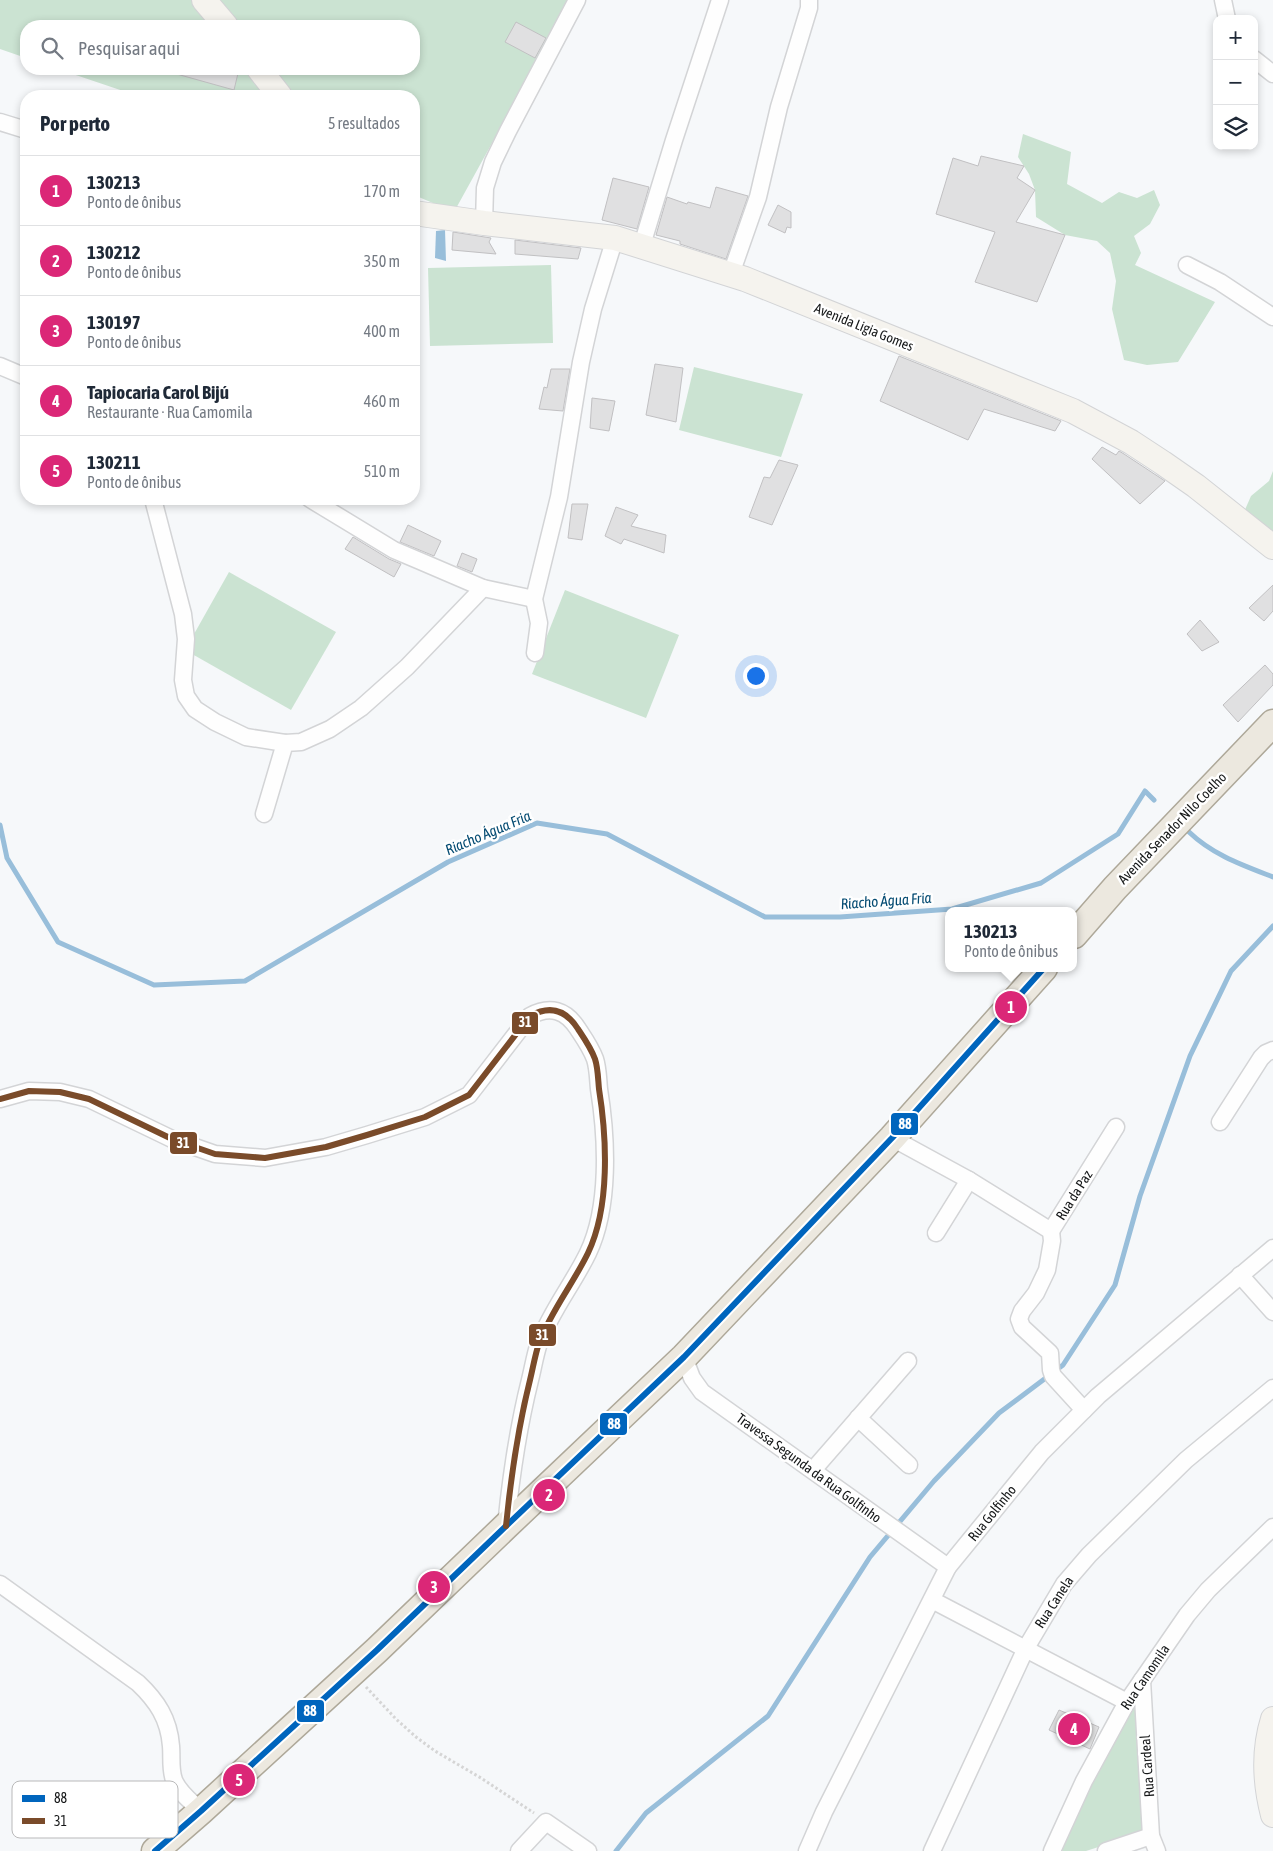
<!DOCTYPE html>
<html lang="pt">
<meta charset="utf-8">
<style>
:root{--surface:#fff;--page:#f2f2f3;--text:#1f2937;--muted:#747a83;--line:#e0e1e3;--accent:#db2777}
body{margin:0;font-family:"Asap Condensed",sans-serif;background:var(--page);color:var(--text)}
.controls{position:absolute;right:15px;top:15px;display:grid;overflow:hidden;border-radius:10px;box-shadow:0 2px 8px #0003}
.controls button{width:45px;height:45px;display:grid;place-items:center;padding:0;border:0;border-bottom:1px solid var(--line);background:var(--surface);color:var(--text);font:25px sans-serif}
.you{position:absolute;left:755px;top:675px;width:18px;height:18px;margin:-12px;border:4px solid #fff;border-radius:50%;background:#1a73e8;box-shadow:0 0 0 8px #1a73e833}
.badge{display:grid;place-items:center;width:32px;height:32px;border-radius:50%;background:var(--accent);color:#fff;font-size:16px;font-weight:700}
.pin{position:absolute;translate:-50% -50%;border:2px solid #fff;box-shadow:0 1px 5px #0006}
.popup{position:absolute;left:945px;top:907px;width:132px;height:65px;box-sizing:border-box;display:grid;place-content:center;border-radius:10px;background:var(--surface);filter:drop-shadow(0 1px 4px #0005);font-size:16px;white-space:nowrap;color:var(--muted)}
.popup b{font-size:19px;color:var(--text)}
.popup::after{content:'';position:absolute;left:50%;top:100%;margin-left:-10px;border:10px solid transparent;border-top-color:var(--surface)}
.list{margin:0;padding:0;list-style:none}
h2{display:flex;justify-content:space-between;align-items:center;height:65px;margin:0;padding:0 20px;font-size:21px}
h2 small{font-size:16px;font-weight:400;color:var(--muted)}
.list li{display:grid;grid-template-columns:32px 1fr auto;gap:15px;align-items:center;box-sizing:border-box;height:70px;padding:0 20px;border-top:1px solid var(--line)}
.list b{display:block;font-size:19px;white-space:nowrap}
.list p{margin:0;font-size:16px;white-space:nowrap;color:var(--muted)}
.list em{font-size:16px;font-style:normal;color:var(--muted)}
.icon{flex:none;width:28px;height:28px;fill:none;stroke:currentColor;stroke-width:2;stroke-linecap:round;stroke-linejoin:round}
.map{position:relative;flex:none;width:1273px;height:1851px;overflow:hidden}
.search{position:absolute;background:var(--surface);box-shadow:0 2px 8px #0003;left:20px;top:20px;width:400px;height:55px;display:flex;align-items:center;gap:12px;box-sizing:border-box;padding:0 18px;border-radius:20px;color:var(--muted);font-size:19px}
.panel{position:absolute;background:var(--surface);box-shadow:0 2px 8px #0003;left:20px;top:90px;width:400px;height:415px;border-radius:20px}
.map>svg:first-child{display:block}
</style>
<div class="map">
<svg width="1273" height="1851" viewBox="0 0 1273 1851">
<rect width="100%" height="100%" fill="#f6f8fa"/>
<!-- green -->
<g fill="#cbe3d2">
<path d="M0,0H571L454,212L414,195V96H138L58,69H414V26H26V58L0,49Z"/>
<path d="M1023,134L1071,152L1067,184L1102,203L1119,192L1137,198L1154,190L1160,205L1150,224L1134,236L1141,253L1135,265L1215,302L1178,362L1147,365L1124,360L1112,309L1116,281L1110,253L1097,241L1065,235L1036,217L1035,190L1029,174L1018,157Z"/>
<path d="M551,265L553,343L430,346L428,268Z"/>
<path d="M694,367L803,394L781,457L679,430Z"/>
<path d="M1273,471V535L1244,512L1251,496L1269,481Z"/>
<path d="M229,572L336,632L291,710L185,650Z"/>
<path d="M565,590L679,635L646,718L532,674Z"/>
<path d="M1136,1699L1142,1833L1086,1851H1062L1078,1808Z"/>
</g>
<!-- water -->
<path fill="#98beda" d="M445,230L446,261L435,258L436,231Z"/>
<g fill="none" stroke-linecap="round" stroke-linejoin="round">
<!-- stream -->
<g stroke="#98beda" stroke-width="5">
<path d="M0,825L7,858L58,942L154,985L245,981L448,862L537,823L607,834L765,917H840L952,909L1041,883L1118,834L1145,791L1154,800"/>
<path d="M1189,832C1213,855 1242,865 1273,877"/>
<path d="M616,1851L646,1813L768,1716L870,1557L934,1481L999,1413L1063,1365L1115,1285L1140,1196L1190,1056L1231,971L1273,926"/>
</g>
</g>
<!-- building -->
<g fill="#e0e0e1" stroke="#c1c0c2">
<path d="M516,22L546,38L535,58L505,42Z"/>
<path d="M173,69H239L234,90L173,73Z"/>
<path d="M981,156L1024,166L1017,178L1035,190L1016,222L1065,235L1037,302L975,282L995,232L936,214L953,158L978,166Z"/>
<path d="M613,178L649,187L637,229L602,220Z"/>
<path d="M716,187L748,196L726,259L680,244V241L656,235L667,197L687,204L688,202L710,208Z"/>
<path d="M778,205L791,212V228L787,227L785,233L768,225Z"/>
<path d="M453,232L491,238L489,242L496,254L452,250Z"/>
<path d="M515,240L581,248L578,259L515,254Z"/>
<path d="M899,356L1061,421L1055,431L984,409L968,440L880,401Z"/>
<path d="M655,364L683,368L676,422L646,415Z"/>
<path d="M551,369H570L563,411L539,409L544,387L547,388Z"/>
<path d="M592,398L615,401L609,431L590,428Z"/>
<path d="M1102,447L1116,455L1119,451L1124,454L1165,481L1140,504L1092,459Z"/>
<path d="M779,460L798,465L772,525L749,517L764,477L770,478Z"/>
<path d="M572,504H588L582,540L568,538Z"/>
<path d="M616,507L638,515L631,526L666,535L664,553L624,539L621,544L605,536Z"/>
<path d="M408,525L441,541L434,556L400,542Z"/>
<path d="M353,537L389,559L401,564L394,577L345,549Z"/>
<path d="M462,553L477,559L472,572L457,566Z"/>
<path d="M1273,585V611L1264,621L1249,608Z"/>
<path d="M1200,620L1219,642L1202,651L1187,634Z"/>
<path d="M1265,665L1273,674V685L1238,722L1223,705Z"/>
<path d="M1059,1710L1099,1727L1090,1749L1049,1730Z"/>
</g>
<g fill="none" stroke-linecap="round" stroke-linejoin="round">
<defs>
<g id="street">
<path d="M1223,0L1227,19"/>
<path d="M1254,59L1273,74"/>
<path d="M0,122L26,130"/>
<path d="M484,223L485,188L493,162L508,131L577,0"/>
<path d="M642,245L674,140L720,0"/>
<path d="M1187,265L1220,282L1273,317"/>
<path d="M731,274L758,197L779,107L809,8V0"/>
<path d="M0,366L26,377"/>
<path d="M153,499L183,614L186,639L183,680L186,696L195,709L215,722L246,737L285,743"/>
<path d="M310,499L394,550L420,561L483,588L534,599"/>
<path d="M535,653L539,623L534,599L559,497L581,362L593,309L615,238"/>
<path d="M264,814L285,743L301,742L330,729L361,708L407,667L483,588"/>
<path d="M0,1099L29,1091L60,1092L89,1099L172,1139L215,1154L265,1158L326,1147L367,1135L425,1117L469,1095L530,1016C550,1005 566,1010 578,1029C584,1038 591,1048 595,1059C598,1068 598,1079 599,1089C607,1139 610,1207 588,1253C573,1284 551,1311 539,1343C535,1355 533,1368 530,1380C518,1428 511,1476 506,1526"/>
<path d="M1220,1122L1261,1058L1266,1053L1273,1050"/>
<path d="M892,1138L969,1180L1051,1231L1116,1127"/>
<path d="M1051,1231L1052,1241L1047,1270L1036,1293L1022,1311L1019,1319L1022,1327L1050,1353L1051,1370L1053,1376L1084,1410"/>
<path d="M936,1233L969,1180"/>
<path d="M1240,1275L1273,1312"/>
<path d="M684,1357L692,1378L702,1392L948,1567"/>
<path d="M858,1418L909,1465"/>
<path d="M813,1470L908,1361"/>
<path d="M0,1584L138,1683C157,1701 169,1719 171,1746C172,1757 170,1769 174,1780C179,1793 192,1802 201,1811"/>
<path d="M932,1600L1127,1702"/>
<path d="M1142,1680L1151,1836L1157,1851"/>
<path d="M519,1851L546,1822L588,1851"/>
<path d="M807,1851L824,1812L948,1567L1042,1452L1098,1396L1273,1248"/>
<path d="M932,1851L1026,1648L1064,1584L1089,1555L1186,1460L1273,1388"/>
<path d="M1052,1851L1084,1781L1127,1702L1187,1615L1208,1590L1273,1527"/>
<path d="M1106,1851L1151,1836"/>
</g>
<g id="secondary">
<path d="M204,0L226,26"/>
<path d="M259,69L280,96"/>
<path d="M414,213L484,223L615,238L745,279L1073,411L1131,442L1163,463L1196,486L1273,547"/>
<path d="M1273,1719C1263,1751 1265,1784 1273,1815"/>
</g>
<g id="primary">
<path d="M1074,935L1115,888L1273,723"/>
<path d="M155,1851L201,1811L377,1650L506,1526L684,1357L892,1138L1044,968"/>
</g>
</defs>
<!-- street casing -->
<use href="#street" stroke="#d3d4d6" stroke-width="19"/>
<!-- secondary casing -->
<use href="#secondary" stroke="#d3d4d6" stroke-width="26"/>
<!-- primary casing -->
<use href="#primary" stroke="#aea899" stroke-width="29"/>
<!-- path -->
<path stroke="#d5d5d5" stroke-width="3" stroke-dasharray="2.5 2.5" stroke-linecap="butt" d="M366,1687L396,1719L416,1737L435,1751L481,1778L534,1813"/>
<!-- street -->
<use href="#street" stroke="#fefefe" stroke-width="16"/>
<!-- secondary -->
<use href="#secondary" stroke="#f5f3ee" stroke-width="24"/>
<!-- primary -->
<use href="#primary" stroke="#ece8df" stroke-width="26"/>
<defs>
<path id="bus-1" d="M155,1851L201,1811L377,1650L506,1526L684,1357L892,1138L1044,968"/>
<path id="bus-2" d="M0,1099L29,1091L60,1092L89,1099L172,1139L215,1154L265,1158L326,1147L367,1135L425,1117L469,1095L530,1016C550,1005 566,1010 578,1029C584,1038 591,1048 595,1059C598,1068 598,1079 599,1089C607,1139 610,1207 588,1253C573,1284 551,1311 539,1343C535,1355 533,1368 530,1380C518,1428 511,1476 506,1526"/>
</defs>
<!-- bus-1 casing -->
<use href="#bus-1" stroke="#fff" stroke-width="10"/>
<!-- bus-2 casing -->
<use href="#bus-2" stroke="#fff" stroke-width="10"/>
<!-- bus-1 -->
<use href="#bus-1" stroke="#0065bd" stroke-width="6"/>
<!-- bus-2 -->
<use href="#bus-2" stroke="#7a4b2a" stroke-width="6"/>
</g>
<g text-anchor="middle" stroke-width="5" stroke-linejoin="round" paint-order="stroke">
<!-- street labels -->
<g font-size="14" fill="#151718" stroke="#fff">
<text transform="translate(864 327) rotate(22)" y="5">Avenida Ligia Gomes</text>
<text transform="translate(1172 828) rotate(-46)" y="5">Avenida Senador Nilo Coelho</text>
<text transform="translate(1074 1195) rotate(-58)" y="5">Rua da Paz</text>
<text transform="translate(809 1468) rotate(36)" y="5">Travessa Segunda da Rua Golfinho</text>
<text transform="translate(992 1513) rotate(-51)" y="5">Rua Golfinho</text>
<text transform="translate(1054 1602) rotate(-57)" y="5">Rua Canela</text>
<text transform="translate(1145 1677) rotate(-56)" y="5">Rua Camomila</text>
<text transform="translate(1147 1766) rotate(-94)" y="5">Rua Cardeal</text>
</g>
<!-- water labels -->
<g font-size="15" font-style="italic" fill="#044b72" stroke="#fff">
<text transform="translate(488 833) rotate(-23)" y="5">Riacho Água Fria</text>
<text transform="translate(886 901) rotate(-4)" y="5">Riacho Água Fria</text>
</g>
</g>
<!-- legend -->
<rect x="12" y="1781" width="166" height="57" rx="8" fill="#fff" stroke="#b9b9ba" stroke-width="1"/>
<rect x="22" y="1795" width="23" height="7" fill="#0065bd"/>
<rect x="22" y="1818" width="23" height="6" fill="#7a4b2a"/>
<g font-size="14" fill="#151718">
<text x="54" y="1803">88</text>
<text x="54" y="1826">31</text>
</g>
<g stroke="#fff" stroke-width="2">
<rect x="511" y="1011" width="28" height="24" rx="5" fill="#7a4b2a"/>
<rect x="890" y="1112" width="29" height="24" rx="5" fill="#0065bd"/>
<rect x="169" y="1131" width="29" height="24" rx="5" fill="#7a4b2a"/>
<rect x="528" y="1323" width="29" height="24" rx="5" fill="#7a4b2a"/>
<rect x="599" y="1412" width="29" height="24" rx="5" fill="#0065bd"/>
<rect x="296" y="1699" width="29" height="24" rx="5" fill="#0065bd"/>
</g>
<g font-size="14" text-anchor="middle" font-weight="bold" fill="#fff">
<text x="525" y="1027">31</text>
<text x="905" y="1129">88</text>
<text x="183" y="1148">31</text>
<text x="542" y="1340">31</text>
<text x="614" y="1429">88</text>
<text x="310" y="1716">88</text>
</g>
</svg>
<div class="controls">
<button>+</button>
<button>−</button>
<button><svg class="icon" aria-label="layers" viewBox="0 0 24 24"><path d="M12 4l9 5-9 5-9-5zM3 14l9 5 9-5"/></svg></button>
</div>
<div class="you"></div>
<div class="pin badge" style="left:1011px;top:1007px">1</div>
<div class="popup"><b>130213</b>Ponto de ônibus</div>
<div class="pin badge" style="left:549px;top:1495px">2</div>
<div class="pin badge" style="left:434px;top:1587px">3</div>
<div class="pin badge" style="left:1074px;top:1729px">4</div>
<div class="pin badge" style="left:239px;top:1780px">5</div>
<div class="search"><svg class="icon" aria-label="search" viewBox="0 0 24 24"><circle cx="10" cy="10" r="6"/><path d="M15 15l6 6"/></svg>Pesquisar aqui</div>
<section class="panel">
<h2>Por perto<small>5 resultados</small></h2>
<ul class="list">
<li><span class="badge">1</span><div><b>130213</b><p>Ponto de ônibus</p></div><em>170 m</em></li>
<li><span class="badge">2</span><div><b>130212</b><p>Ponto de ônibus</p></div><em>350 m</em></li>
<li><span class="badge">3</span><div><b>130197</b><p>Ponto de ônibus</p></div><em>400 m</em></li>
<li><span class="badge">4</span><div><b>Tapiocaria Carol Bijú</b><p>Restaurante · Rua Camomila</p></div><em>460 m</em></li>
<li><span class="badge">5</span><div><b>130211</b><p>Ponto de ônibus</p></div><em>510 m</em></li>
</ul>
</section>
</div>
